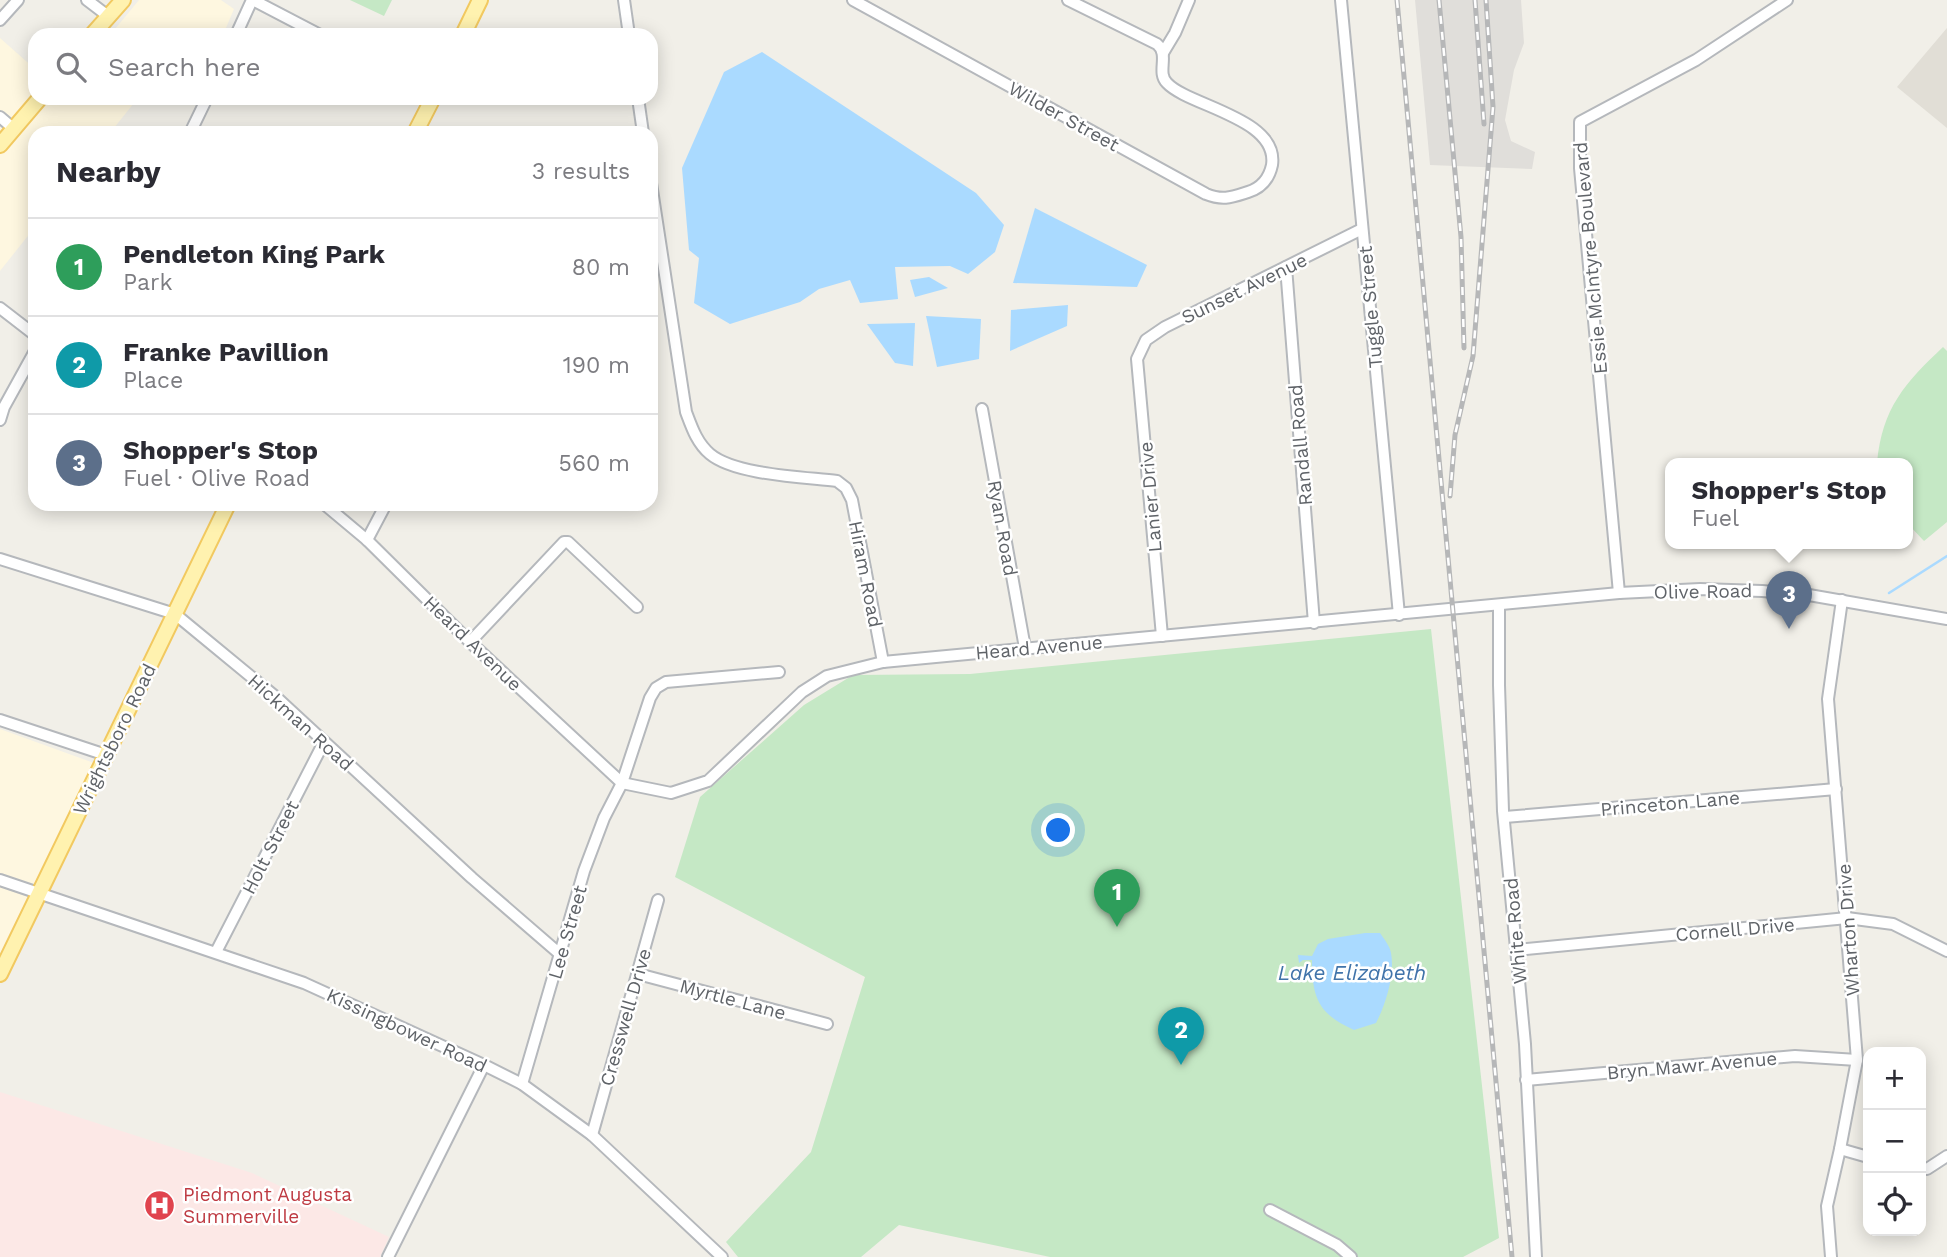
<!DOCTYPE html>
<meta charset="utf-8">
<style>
:root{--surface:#fff;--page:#f2f2f3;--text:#2b2b33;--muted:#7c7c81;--line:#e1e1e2;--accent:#2563eb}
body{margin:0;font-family:"Work Sans",sans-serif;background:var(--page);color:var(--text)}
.controls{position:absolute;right:21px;bottom:21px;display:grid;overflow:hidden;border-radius:14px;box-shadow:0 4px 18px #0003}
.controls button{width:63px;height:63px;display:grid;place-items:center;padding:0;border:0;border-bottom:2px solid var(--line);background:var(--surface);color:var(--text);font:35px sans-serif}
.you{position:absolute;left:1059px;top:831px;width:24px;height:24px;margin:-18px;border:5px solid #fff;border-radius:50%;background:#1a73e8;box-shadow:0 0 0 10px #1a73e833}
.badge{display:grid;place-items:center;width:46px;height:46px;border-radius:50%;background:var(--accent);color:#fff;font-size:23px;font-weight:700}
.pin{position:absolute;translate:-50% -58px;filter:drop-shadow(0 2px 4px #0008)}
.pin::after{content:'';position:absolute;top:37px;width:24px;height:21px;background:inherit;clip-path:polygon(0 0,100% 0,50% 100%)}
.popup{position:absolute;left:1665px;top:458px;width:248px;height:91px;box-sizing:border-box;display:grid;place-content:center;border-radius:14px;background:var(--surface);filter:drop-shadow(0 2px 5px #0005);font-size:23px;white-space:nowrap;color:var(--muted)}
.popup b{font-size:26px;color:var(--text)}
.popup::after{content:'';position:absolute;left:50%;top:100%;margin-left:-14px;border:14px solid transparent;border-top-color:var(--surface)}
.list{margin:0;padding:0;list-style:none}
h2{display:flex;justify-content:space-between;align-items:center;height:91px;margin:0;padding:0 28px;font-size:30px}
h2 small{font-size:23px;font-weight:400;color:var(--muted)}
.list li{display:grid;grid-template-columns:46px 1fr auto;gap:21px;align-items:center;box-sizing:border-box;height:98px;padding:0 28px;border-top:2px solid var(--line)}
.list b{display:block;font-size:26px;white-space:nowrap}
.list p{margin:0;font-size:23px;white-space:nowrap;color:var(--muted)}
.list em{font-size:23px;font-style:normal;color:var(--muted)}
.icon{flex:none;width:38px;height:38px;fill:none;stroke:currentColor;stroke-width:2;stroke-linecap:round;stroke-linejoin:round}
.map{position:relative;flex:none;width:1947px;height:1257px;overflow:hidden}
.search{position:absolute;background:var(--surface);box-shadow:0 4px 18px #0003;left:28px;top:28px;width:630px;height:77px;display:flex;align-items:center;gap:18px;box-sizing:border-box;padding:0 24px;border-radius:21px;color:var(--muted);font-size:26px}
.panel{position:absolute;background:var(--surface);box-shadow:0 4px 18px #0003;left:28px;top:126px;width:630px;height:385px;border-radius:21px}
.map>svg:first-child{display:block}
</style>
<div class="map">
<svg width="1947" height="1257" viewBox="0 0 1947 1257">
<rect width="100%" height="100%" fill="#f1efe8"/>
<!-- commercial -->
<g fill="#fef7e0">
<path d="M139,0H221L234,9L223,35H110Z"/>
<path d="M0,38L35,69V98H138L110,133H35V227L0,271Z"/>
<path d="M0,729L94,763L0,954Z"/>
</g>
<!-- industrial -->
<path fill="#e0deda" d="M1415,0H1521L1524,43L1514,70L1505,120L1511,141L1535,152L1532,169L1430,165Z"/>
<!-- education -->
<path fill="#e1ded6" d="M1947,28V128L1897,87Z"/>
<!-- medical -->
<path fill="#fce8e6" d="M0,1092L252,1173L389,1237L380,1257H0Z"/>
<!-- green -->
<g fill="#c5e8c5">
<path d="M350,0H392L384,16Z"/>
<path d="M1943,347L1947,351V522L1924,541L1908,524V463H1877C1882,408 1905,383 1943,347Z"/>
<path d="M1431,629L1499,1238L1463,1257H1050L899,1225L861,1257H738L726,1242L811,1152L865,977L675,877L700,797L804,705L853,675L970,674Z"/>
</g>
<!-- water -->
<g fill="#aadaff">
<path d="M762,52L976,193L1004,225L995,252L968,274L950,266L895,267L898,299L860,303L850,280L819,289L800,302L730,324L694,303L699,258L689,250L682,168L724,72Z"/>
<path d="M1035,208L1147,265L1137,287L1013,283Z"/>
<path d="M929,277L948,288L915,297L910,280Z"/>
<path d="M1068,305L1067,326L1010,351L1011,310Z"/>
<path d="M926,316L981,319L979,359L937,367Z"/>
<path d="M915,323L913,366L895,363L867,324Z"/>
<path d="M1365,933H1380C1384,939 1390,946 1391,953C1395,974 1386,1004 1376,1023L1354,1030C1319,1014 1312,999 1312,960H1303L1299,963L1298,955L1312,956L1318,944L1328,939Z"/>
</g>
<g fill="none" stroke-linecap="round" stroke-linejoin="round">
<!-- stream -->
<path stroke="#aadaff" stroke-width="2.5" d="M1889,593L1947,556"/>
<defs>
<g id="minor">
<path d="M87,0L108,16"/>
<path d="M253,0L320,35"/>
<path d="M624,0L629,35"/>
<path d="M853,0L1206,194C1223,201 1232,197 1248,192C1261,188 1269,179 1272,165C1279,118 1188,106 1167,83C1156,72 1170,55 1157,44L1068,0"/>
<path d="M1341,0L1399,615"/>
<path d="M0,20L18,0"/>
<path d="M236,35L252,0"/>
<path d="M1163,53L1175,33L1189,0"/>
<path d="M638,98L643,133"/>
<path d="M0,117L14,129"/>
<path d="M190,133L207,98"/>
<path d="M651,183L686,412C692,428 697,443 710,454C735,475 804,477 837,481L846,488L852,500L883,662"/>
<path d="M1286,267L1314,623"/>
<path d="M0,308L35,335"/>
<path d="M982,409L1025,648"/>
<path d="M0,420L4,407L35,351"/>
<path d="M324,504L367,540L470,642L622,783L671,793L708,781L802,692L827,676L883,662L1619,593L1700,589L1762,591L1809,595L1947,619"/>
<path d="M367,540L386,504"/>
<path d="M0,559L175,614L277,698L472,878L561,955"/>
<path d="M1619,593L1580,168V122L1696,60L1787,0"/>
<path d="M1499,605V685L1503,811L1525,1044L1536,1257"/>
<path d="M1162,636L1137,359L1146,340L1165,327L1362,229"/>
<path d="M470,642L564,542H568L637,607"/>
<path d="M0,720L106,755"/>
<path d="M1505,817L1836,789"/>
<path d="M0,880L304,983L484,1065L522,1084L592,1135L722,1257"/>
<path d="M1517,950L1847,918L1893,924L1947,951"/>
<path d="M216,952L324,742"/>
<path d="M638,974L827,1024"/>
<path d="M1526,1080L1795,1056L1857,1060"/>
<path d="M522,1084L584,871L604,818L622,783L650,698L656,688L666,682L779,672"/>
<path d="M592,1135L658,900"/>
<path d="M1840,1149L1868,1157"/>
<path d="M1921,1168L1927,1169L1947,1156"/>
<path d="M1270,1210L1337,1245L1351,1257"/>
<path d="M388,1257L484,1065"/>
<path d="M1831,1257L1827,1206L1840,1149L1857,1060L1828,699L1842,600"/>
</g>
<g id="major">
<path d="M92,35L123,0"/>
<path d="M463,35L480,0"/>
<path d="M415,133L433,98"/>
<path d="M0,145L40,98"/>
<path d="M0,974L228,504"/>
</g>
</defs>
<!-- minor casing -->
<use href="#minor" stroke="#b5b8bc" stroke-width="14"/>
<!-- major casing -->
<use href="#major" stroke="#f2c960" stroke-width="18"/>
<!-- minor -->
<use href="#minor" stroke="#fff" stroke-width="10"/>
<!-- major -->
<use href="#major" stroke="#fff2af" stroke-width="14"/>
<defs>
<g id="rail">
<path d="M1397,0L1512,1257"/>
<path d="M1439,0L1461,237L1464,348"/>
<path d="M1475,0L1484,124"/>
<path d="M1450,496L1455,435L1473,356L1493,107L1486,0"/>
</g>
</defs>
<!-- rail casing -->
<use href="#rail" stroke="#b6b7b8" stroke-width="5"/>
<!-- rail -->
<use href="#rail" stroke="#fff" stroke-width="2.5" stroke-dasharray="8" stroke-linecap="butt"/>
</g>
<!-- icons -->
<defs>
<symbol id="hospital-disc" viewBox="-11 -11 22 22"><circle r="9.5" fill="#e0444e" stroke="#fff"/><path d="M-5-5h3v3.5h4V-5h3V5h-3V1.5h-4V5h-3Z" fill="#fff"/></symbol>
</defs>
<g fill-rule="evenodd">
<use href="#hospital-disc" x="142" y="1188" width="35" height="35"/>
</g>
<g text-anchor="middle" stroke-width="5" stroke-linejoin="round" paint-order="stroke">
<!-- street labels -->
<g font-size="19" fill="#5f6368" stroke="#fff">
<text transform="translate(1064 116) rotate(29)" y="7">Wilder Street</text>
<text transform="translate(1590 258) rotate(-95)" y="7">Essie McIntyre Boulevard</text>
<text transform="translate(1244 288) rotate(-26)" y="7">Sunset Avenue</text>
<text transform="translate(1370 307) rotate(-95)" y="7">Tuggle Street</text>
<text transform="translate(1300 445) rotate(-95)" y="7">Randall Road</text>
<text transform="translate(1150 497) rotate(-95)" y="7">Lanier Drive</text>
<text transform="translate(1003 528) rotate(80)" y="7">Ryan Road</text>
<text transform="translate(866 574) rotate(79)" y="7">Hiram Road</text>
<text transform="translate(1703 591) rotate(-1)" y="7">Olive Road</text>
<text transform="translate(473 643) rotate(44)" y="7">Heard Avenue</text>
<text transform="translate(1039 647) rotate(-5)" y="7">Heard Avenue</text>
<text transform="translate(301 722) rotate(42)" y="7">Hickman Road</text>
<text transform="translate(114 739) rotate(-64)" y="7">Wrightsboro Road</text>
<text transform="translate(1670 803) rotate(-5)" y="7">Princeton Lane</text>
<text transform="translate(270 847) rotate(-63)" y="7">Holt Street</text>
<text transform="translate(1735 929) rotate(-5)" y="7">Cornell Drive</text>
<text transform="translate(1848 930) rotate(-94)" y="7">Wharton Drive</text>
<text transform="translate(1515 931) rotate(-95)" y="7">White Road</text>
<text transform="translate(567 932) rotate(-74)" y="7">Lee Street</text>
<text transform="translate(733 999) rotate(15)" y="7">Myrtle Lane</text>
<text transform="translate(625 1017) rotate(-74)" y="7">Cresswell Drive</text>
<text transform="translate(407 1030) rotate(25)" y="7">Kissingbower Road</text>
<text transform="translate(1692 1065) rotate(-5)" y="7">Bryn Mawr Avenue</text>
</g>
<!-- health labels -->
<g font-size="19" fill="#be3a42" stroke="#fff" text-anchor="start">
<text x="183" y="1201">Piedmont Augusta<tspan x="183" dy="22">Summerville</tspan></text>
</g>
<!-- water labels -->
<g font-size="21" font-style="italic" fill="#4174aa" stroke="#fff">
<text x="1352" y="980">Lake Elizabeth</text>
</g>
</g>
</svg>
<div class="controls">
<button>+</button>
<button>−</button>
<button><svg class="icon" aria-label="locate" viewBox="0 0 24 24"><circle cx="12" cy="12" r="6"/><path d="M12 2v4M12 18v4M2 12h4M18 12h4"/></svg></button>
</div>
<div class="you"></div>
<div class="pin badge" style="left:1117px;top:927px;background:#2e9e5b">1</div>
<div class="pin badge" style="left:1181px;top:1065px;background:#0f9aa8">2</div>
<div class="pin badge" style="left:1789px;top:629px;background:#5c6f8a">3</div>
<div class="popup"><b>Shopper's Stop</b>Fuel</div>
<div class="search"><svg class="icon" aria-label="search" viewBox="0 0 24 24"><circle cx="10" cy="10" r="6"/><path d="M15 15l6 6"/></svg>Search here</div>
<section class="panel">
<h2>Nearby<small>3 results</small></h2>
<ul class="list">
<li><span class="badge" style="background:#2e9e5b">1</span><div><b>Pendleton King Park</b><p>Park</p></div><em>80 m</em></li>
<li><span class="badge" style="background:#0f9aa8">2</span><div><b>Franke Pavillion</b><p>Place</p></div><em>190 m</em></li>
<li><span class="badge" style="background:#5c6f8a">3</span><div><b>Shopper's Stop</b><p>Fuel · Olive Road</p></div><em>560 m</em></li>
</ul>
</section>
</div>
